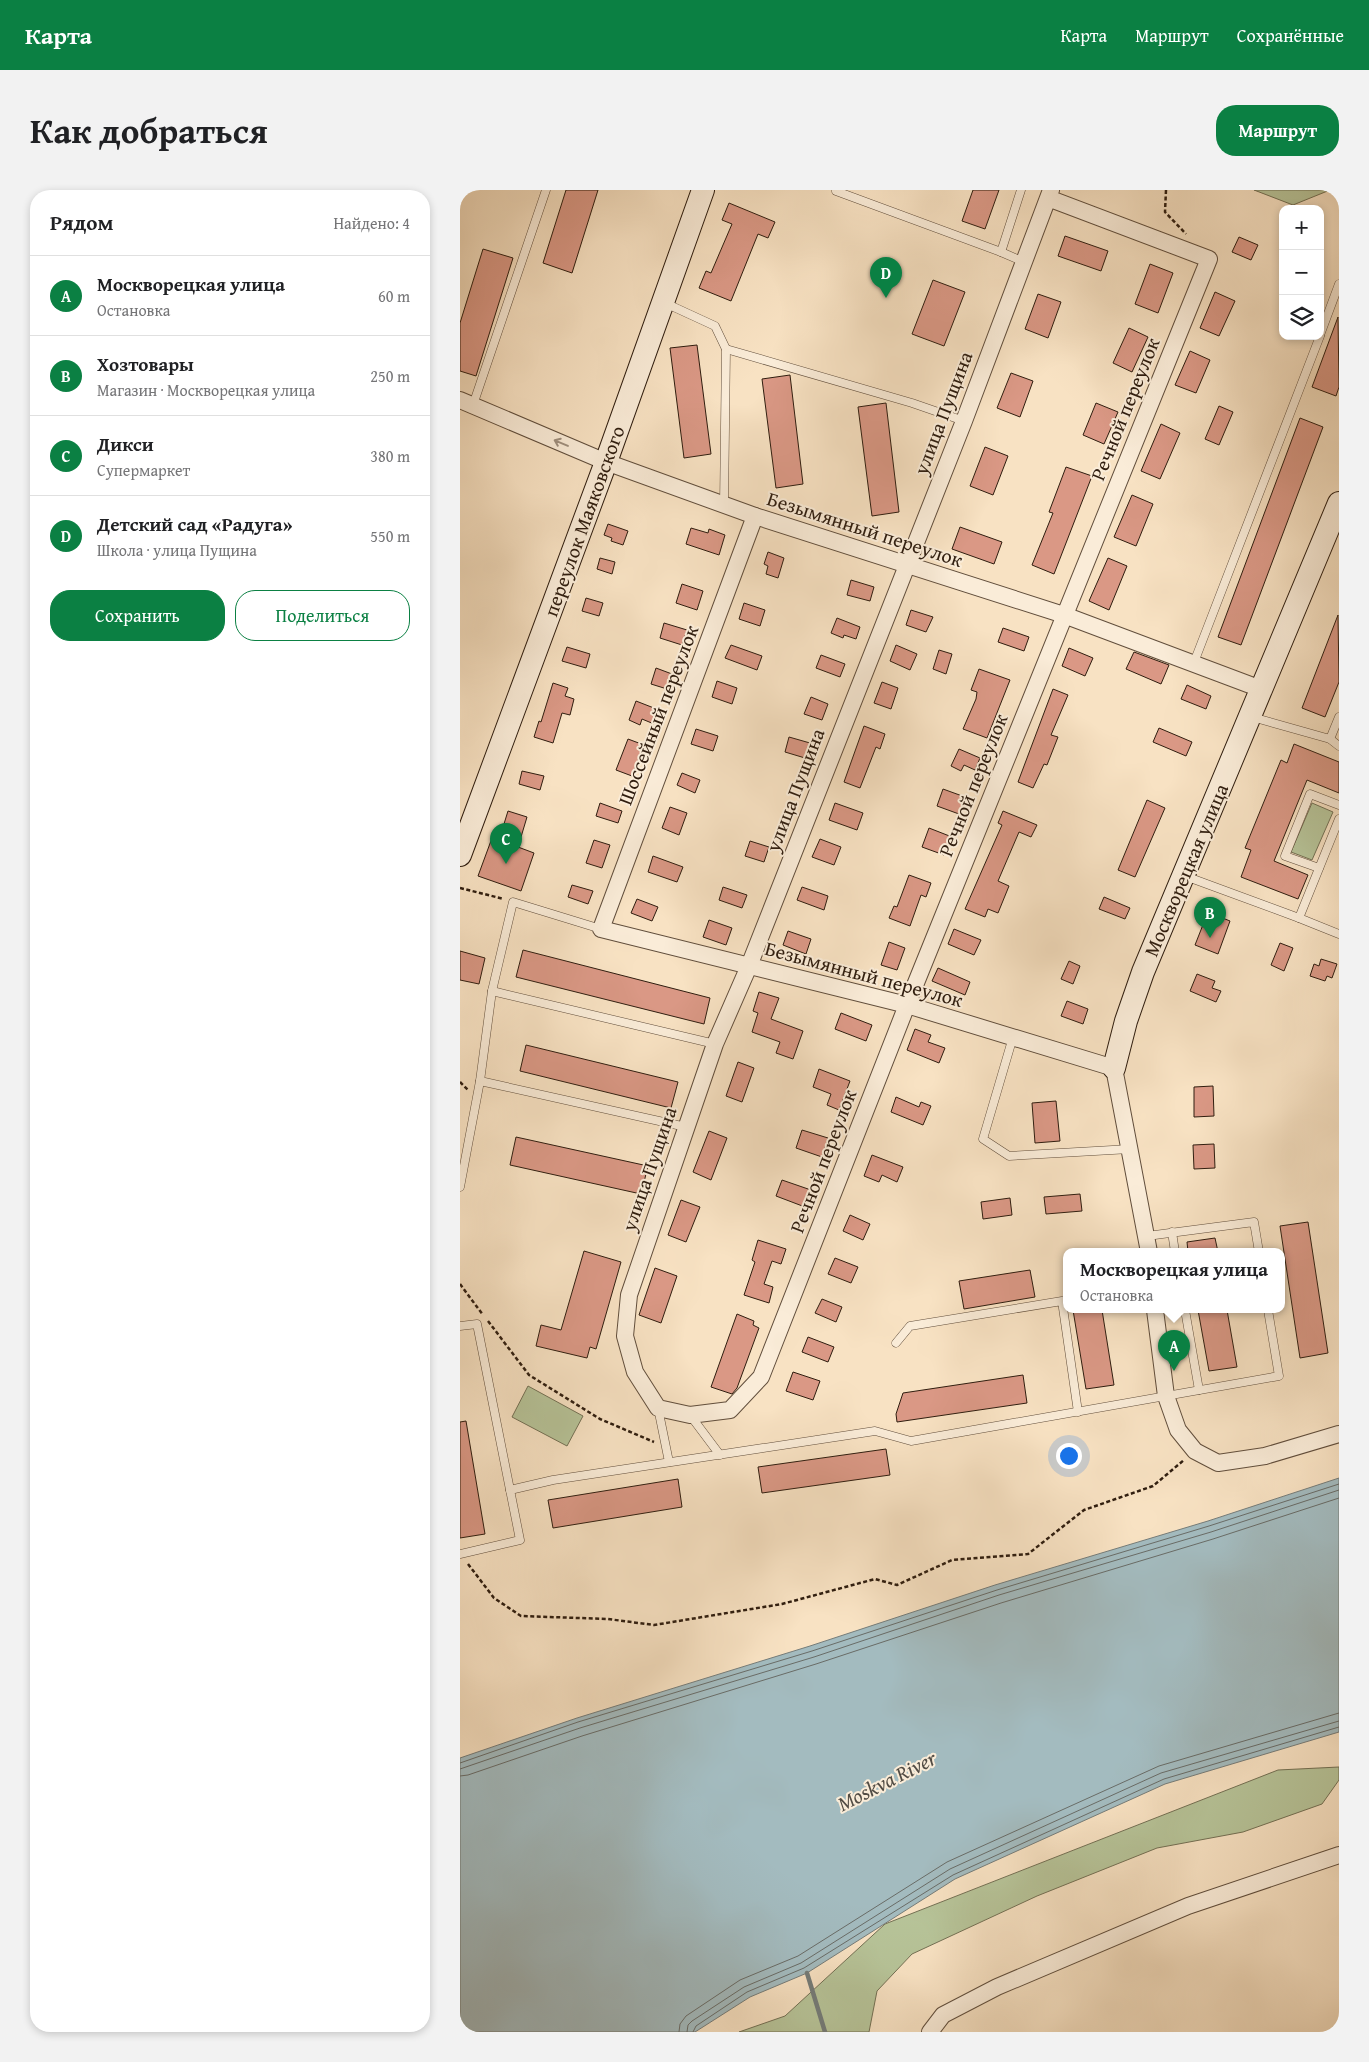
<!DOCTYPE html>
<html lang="ru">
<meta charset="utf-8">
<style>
:root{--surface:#fff;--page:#f2f2f2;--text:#202124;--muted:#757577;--line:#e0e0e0;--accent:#0b8043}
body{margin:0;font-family:"Gentium Book Plus",serif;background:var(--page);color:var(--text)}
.controls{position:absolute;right:15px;top:15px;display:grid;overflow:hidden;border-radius:10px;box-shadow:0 2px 8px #0003}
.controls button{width:45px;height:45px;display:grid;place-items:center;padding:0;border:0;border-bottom:1px solid var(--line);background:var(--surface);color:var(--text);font:25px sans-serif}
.you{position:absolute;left:608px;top:1265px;width:18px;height:18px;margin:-12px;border:4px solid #fff;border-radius:50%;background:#1a73e8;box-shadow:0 0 0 8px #1a73e833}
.badge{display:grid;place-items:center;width:32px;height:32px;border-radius:50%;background:var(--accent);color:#fff;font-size:16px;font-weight:700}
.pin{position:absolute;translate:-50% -41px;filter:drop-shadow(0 1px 2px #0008)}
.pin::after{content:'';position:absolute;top:26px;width:18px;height:15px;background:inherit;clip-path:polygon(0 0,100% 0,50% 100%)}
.popup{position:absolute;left:603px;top:1058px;width:222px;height:65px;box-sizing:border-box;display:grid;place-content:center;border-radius:10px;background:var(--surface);filter:drop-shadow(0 1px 4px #0005);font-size:16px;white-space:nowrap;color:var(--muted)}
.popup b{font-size:19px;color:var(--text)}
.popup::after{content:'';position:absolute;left:50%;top:100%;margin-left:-10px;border:10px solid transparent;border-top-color:var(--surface)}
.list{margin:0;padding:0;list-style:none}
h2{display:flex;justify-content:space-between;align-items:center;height:65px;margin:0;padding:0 20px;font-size:21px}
h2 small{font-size:16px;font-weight:400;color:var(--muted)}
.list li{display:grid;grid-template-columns:32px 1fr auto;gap:15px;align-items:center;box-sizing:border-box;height:80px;padding:0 20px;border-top:1px solid var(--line)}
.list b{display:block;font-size:19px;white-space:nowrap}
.list p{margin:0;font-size:16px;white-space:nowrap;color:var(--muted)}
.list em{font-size:16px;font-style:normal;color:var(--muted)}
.actions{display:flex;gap:10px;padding:15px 20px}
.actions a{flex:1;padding:11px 0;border:1px solid var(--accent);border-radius:20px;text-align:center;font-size:18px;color:var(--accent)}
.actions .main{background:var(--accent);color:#fff}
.icon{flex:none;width:28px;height:28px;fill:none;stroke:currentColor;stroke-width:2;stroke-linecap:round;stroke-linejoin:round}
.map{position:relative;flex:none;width:879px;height:1842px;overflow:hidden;border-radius:20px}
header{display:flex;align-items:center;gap:30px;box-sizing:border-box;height:70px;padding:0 25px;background:var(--accent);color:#fff}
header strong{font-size:24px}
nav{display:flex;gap:28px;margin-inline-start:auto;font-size:18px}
.intro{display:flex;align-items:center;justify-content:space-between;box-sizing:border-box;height:120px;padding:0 30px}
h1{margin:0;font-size:35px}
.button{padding:12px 22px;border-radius:20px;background:var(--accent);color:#fff;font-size:18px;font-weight:700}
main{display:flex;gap:30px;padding:0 30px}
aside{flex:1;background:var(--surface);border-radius:20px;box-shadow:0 2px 8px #0003}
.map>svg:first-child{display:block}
</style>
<header>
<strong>Карта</strong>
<nav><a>Карта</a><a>Маршрут</a><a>Сохранённые</a></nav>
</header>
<div class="intro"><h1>Как добраться</h1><a class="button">Маршрут</a></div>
<main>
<aside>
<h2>Рядом<small>Найдено: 4</small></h2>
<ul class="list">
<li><span class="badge">A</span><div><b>Москворецкая улица</b><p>Остановка</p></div><em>60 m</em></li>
<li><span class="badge">B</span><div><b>Хозтовары</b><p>Магазин · Москворецкая улица</p></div><em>250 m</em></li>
<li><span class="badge">C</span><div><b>Дикси</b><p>Супермаркет</p></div><em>380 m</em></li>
<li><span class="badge">D</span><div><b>Детский сад «Радуга»</b><p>Школа · улица Пущина</p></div><em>550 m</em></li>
</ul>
<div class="actions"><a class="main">Сохранить</a><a>Поделиться</a></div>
</aside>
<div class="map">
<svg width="879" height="1842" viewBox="0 0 879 1842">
<rect width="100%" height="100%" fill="#f8e2c3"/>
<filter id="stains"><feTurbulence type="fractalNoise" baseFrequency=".004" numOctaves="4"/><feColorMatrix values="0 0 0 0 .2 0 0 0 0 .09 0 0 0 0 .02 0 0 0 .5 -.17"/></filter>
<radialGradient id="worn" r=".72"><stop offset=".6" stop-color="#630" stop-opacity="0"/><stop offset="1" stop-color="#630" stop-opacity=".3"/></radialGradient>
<!-- green -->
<g fill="#b7c499" stroke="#737054">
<path d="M794,0H870L833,15Z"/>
<path d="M852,613L873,622L852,670L831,662Z"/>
<path d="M68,1196L123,1226L107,1256L52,1227Z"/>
<path d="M879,1577V1590L862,1614L783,1642L697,1658L577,1706L452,1764L417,1801L409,1842H279L325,1826L425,1734L818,1580Z"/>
</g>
<!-- water -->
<path fill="#a3bbbf" stroke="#757c79" d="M879,1288V1542L705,1594L495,1689L347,1783L290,1807L235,1842H0V1568L117,1528L350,1456L535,1395L748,1331Z"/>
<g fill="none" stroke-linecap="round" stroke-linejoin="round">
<!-- shore -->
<g stroke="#696c67" stroke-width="1">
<path d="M0,1573L118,1532L352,1461L537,1400L749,1336L879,1294"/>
<path d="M0,1579L120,1538L354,1467L539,1405L751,1342L879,1300"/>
<path d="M0,1586L8,1585L122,1546L356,1474L541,1413L753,1349L879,1308"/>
<path d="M219,1842L220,1834L226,1826L280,1790L338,1766L487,1672L699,1576L879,1523"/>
<path d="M227,1842L228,1835L232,1831L284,1797L341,1773L490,1679L701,1583L879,1531"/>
<path d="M233,1842L236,1836L287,1802L344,1778L493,1685L704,1589L879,1537"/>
</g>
<!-- stream -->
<path stroke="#757c79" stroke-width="4.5" d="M347,1783L365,1842"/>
</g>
<!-- building -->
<g fill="#da9885" stroke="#2f1d0f">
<path d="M106,0H138L112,83L83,73Z"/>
<path d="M513,0H539L525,39L502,31Z"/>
<path d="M269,13L315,32L308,48L298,44L271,111L239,98L246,81L251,83L272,34L262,30Z"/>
<path d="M605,46L648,61L641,81L598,66Z"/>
<path d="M779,47L798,55L791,70L772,62Z"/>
<path d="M23,59L53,68L16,186L0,181V133Z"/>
<path d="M690,74L713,83L698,123L675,114Z"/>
<path d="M473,90L505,102L484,156L452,144Z"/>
<path d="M755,102L775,111L759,146L740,138Z"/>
<path d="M578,104L601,112L588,148L565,139Z"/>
<path d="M878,127L879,197L876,206L852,197Z"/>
<path d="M669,138L688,147L672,182L653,173Z"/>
<path d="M237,155L251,264L224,268L210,158Z"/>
<path d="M730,161L750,170L736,203L715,195Z"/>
<path d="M551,183L573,191L560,227L537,218Z"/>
<path d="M330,185L343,294L316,298L302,189Z"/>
<path d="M426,213L439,322L412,326L398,217Z"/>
<path d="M636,213L658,222L644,254L623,245Z"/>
<path d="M759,216L773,222L759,255L745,249Z"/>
<path d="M840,228L863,237L781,455L758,447Z"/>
<path d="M701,234L720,243L700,289L681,281Z"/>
<path d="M525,257L548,266L533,305L510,296Z"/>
<path d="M606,277L632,286L594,384L572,375L593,323L589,322Z"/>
<path d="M672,305L693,314L676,356L654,347Z"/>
<path d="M148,334L168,341L163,355L151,351L152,348L144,345Z"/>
<path d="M500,337L542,352L534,374L492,359Z"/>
<path d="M231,338L248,343L249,339L265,345L259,365L226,354Z"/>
<path d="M308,362L324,368L318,388L306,384L308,376L304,374Z"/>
<path d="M140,368L155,372L152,384L137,379Z"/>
<path d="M648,368L667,376L649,420L629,411Z"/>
<path d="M391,390L414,397L410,411L387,405Z"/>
<path d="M222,394L243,401L237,420L216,413Z"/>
<path d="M126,408L143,413L139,426L122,421Z"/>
<path d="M284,413L305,420L300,436L279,429Z"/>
<path d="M451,420L473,427L466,442L446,435Z"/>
<path d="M878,425L879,492L865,527L842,518Z"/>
<path d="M377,428L400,437L396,449L384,445L383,448L371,443Z"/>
<path d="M204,433L227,440L222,455L200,448Z"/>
<path d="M543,438L569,447L564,461L538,452Z"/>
<path d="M271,455L302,466L297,480L265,468Z"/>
<path d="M436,455L457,464L450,480L430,471Z"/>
<path d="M107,457L130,464L126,478L102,471Z"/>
<path d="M609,458L633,468L625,486L602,476Z"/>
<path d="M479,460L492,464L486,484L473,479Z"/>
<path d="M674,462L709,475L701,494L666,479Z"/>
<path d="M361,465L385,474L380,487L356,478Z"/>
<path d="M196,478L212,484L207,499L191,494Z"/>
<path d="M519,479L550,490L527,548L503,539L516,509L517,502L511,500Z"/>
<path d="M257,491L277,498L272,514L252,507Z"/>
<path d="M422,492L438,498L431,519L414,513Z"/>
<path d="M93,493L108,498L105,506L114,509L110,525L102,523L93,553L74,547L79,531L81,532Z"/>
<path d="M727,495L751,506L746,519L721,509Z"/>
<path d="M593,499L608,505L591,545L598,547L587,575L584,574L573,598L558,592Z"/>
<path d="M351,507L368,514L362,530L344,524Z"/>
<path d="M176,511L199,520L194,534L182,529L180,535L169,530Z"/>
<path d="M404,536L425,544L420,559L416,557L400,598L384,592Z"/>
<path d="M699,538L732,552L726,566L693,552Z"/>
<path d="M236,539L258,546L253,561L231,554Z"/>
<path d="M329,547L350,553L345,568L325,562Z"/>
<path d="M168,549L184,555L172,586L156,580Z"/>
<path d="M834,554L879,572V603L847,590L814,671L848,685L838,709L781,687L791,660L785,658L821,570L827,573Z"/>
<path d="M499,559L520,568L515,580L504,575L501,581L491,576Z"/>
<path d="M62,581L84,586L80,600L59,594Z"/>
<path d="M222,583L240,590L235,603L217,595Z"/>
<path d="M483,599L505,607L499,624L477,616Z"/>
<path d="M687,610L705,618L675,687L658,680Z"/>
<path d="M140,613L162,621L158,633L136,626Z"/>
<path d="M375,613L403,623L397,640L369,630Z"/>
<path d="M210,617L227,623L219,645L202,638Z"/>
<path d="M48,621L67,627L58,657L74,663L61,701L18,686L32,648L39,650Z"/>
<path d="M543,621L577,635L571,647L559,642L538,691L549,696L538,723L528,719L525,727L505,719L542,635L538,633Z"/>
<path d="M469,638L492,647L484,665L462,657Z"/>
<path d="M360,649L381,657L374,675L352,667Z"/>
<path d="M134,650L150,655L142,678L126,673Z"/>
<path d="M290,651L309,657L304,672L285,666Z"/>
<path d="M193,666L223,677L217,692L188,682Z"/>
<path d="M449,685L471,693L466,707L461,705L450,736L429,728L434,716L437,717Z"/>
<path d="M112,695L133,701L128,714L108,707Z"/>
<path d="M263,697L287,705L282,718L259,710Z"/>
<path d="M342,697L368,706L364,720L337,710Z"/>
<path d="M644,707L670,718L665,729L639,719Z"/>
<path d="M177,709L198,717L192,731L171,723Z"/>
<path d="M748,722L770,731L758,764L735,755Z"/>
<path d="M249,730L272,738L266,755L243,747Z"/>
<path d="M494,739L521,750L514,765L488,754Z"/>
<path d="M328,741L351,749L346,764L323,755Z"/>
<path d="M429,752L445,758L437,780L421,775Z"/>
<path d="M820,753L833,758L824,781L811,775Z"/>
<path d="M63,760L250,808L244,834L56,787Z"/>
<path d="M0,761L25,768L19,794L0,790Z"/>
<path d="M861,769L877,774L872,788L867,786L865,791L850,786L854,774L859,776Z"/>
<path d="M609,771L620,776L613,794L601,789Z"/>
<path d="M478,778L510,792L505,805L472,791Z"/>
<path d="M737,784L755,791L752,798L761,801L756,812L730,801Z"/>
<path d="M299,802L319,808L311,829L343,841L333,869L316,863L320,852L292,842L298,823L293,821Z"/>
<path d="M607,811L628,819L623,834L601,826Z"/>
<path d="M381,823L412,835L406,851L375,839Z"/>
<path d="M455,839L471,845L468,852L485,858L479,873L447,860Z"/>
<path d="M66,855L218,892L211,918L60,881Z"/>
<path d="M278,872L294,878L282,912L266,906Z"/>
<path d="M359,879L390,891L379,920L367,915L371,904L353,897Z"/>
<path d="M753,896L754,926L734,927V897Z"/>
<path d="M436,907L459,917L461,912L471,916L463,935L431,922Z"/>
<path d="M596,911L600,951L575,953L572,913Z"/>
<path d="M342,940L368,948L362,967L336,958Z"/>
<path d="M249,941L267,948L251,990L233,982Z"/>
<path d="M56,947L188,976L181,1004L50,975Z"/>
<path d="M754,954L755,978L734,979L733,955Z"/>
<path d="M412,965L443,977L437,992L422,985L419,992L404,986Z"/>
<path d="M322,990L351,1000L345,1017L316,1006Z"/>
<path d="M620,1004L622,1021L586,1024L584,1007Z"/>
<path d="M550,1008L552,1025L523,1029L521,1012Z"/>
<path d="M221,1010L240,1017L226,1052L208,1045Z"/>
<path d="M390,1025L410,1034L403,1050L383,1041Z"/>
<path d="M848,1032L868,1163L840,1168L820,1036Z"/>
<path d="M755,1048L758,1062H728L727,1052Z"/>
<path d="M298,1050L326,1059L321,1074L312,1071L304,1094L313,1097L309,1113L284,1105L295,1072L292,1070Z"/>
<path d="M124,1061L161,1072L136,1159L130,1157L127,1168L76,1156L81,1135L101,1140Z"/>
<path d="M375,1068L398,1077L391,1093L368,1084Z"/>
<path d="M195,1078L217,1086L201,1133L179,1125Z"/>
<path d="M570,1080L575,1107L504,1119L499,1091Z"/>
<path d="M362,1109L382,1117L376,1132L355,1123Z"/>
<path d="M613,1120H642L654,1195L626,1199Z"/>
<path d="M738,1120H767L777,1177L749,1181Z"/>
<path d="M277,1124L294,1131L293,1135L299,1138L277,1198L272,1204L251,1197Z"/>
<path d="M348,1147L374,1157L368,1172L342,1162Z"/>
<path d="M333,1182L360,1191L353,1210L326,1201Z"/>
<path d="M563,1185L567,1213L437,1232L436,1224L443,1203Z"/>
<path d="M6,1231L25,1344L0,1348V1232Z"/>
<path d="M426,1259L430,1285L302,1303L298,1277Z"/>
<path d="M218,1289L222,1317L93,1338L88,1310Z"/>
</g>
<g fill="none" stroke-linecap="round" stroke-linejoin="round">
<defs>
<g id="lane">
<path d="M376,1L541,62L561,0"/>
<path d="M541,62L564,72"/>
<path d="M205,113L255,136L266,159L264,315"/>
<path d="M860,145L879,94"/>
<path d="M266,159L452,213L504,231"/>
<path d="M13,215L86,0"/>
<path d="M733,475L860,146"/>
<path d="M792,527L870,549L879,527"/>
<path d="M870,549L879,556"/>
<path d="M859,678L825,666L850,604L879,615"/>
<path d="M725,686L839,728L879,629"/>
<path d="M839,728L879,744"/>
<path d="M141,739L53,712L32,801L255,854"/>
<path d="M553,847L523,949L549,966L670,959"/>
<path d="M20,891L226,937"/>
<path d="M0,997L20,891L32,801"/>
<path d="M712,1042L715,1062"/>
<path d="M687,1046L794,1032L799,1062"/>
<path d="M725,1120L739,1200"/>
<path d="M0,1136L17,1134L60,1350L0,1364"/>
<path d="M436,1153L450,1136L602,1111L618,1222"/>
<path d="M198,1218L209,1272"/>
<path d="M230,1225L260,1265"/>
<path d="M50,1300L93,1290L415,1241L451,1251L819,1186L808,1120"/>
</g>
<g id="street">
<path d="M588,8L749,69L447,815L301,1187L270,1220L230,1225L198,1218L175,1182L165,1146L169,1105L255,854L289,776L504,231L591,0"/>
<path d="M0,210L146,272L295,326L604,425L801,499"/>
<path d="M295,326L141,739L447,815L654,878L689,1062"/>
<path d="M695,1120L706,1206L718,1240L735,1261L758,1273L805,1266L879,1244"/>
<path d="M470,1842L483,1825L537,1797L728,1716L879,1665"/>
</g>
<g id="secondary">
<path d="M0,665L146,272L243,0"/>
<path d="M654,878L666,831L683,782L879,313"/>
</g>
</defs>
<!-- lane casing -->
<use href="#lane" stroke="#614e3c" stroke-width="9"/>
<!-- street casing -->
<use href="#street" stroke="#614e3c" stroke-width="18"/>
<!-- secondary casing -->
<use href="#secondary" stroke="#2f1d0f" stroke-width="24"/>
<!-- path -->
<g stroke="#2f1d0f" stroke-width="2.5" stroke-dasharray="4 2.5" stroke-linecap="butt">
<path d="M706,0L705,22L726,44"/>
<path d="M0,698L44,709"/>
<path d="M0,892L8,900"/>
<path d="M0,1094L23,1125"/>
<path d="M28,1131L69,1185L140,1229L194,1252"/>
<path d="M8,1374L34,1408L61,1426L148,1429L194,1435L322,1414L415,1389L437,1395L492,1370L568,1364L624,1320L693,1296L724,1270"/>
</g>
<!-- lane -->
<use href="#lane" stroke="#faecd8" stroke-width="8"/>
<!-- street -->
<use href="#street" stroke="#faecd8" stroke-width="16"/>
<!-- secondary -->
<use href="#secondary" stroke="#faecd8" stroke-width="22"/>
</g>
<!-- one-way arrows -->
<defs><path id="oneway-shaft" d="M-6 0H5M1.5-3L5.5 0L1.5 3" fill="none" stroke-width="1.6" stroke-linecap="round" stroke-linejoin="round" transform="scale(1.25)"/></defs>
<use stroke="#9f8f7e" href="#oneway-shaft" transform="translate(101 253) rotate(-157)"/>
<g text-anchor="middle" stroke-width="4" stroke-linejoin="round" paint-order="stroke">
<!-- street labels -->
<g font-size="20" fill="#2f1d0f" stroke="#faecd8">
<text transform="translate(665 219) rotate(-68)" y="7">Речной переулок</text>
<text transform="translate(483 223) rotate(-69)" y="7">улица Пущина</text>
<text transform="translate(124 331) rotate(-70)" y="7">переулок Маяковского</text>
<text transform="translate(405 339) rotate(18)" y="7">Безымянный переулок</text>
<text transform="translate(198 525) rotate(-69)" y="7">Шоссейный переулок</text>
<text transform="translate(513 595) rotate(-68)" y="7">Речной переулок</text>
<text transform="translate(335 600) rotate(-69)" y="7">улица Пущина</text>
<text transform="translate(726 680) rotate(-67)" y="7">Москворецкая улица</text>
<text transform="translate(404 784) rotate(15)" y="7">Безымянный переулок</text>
<text transform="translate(363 971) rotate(-69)" y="7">Речной переулок</text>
<text transform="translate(189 979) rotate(-71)" y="7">улица Пущина</text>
</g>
<!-- water labels -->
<g font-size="21" font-style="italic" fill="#524c44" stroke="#faecd8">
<text transform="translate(427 1591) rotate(-27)" y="7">Moskva River</text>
</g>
</g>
<rect width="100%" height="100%" filter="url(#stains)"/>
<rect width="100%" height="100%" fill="url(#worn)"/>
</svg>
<div class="controls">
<button>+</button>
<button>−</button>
<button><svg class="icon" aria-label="layers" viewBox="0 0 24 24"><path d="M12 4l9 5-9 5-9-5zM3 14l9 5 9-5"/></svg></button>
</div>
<div class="you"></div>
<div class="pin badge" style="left:714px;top:1181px">A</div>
<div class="popup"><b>Москворецкая улица</b>Остановка</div>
<div class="pin badge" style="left:750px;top:748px">B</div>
<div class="pin badge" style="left:46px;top:674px">C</div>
<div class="pin badge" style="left:426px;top:108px">D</div>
</div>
</main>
